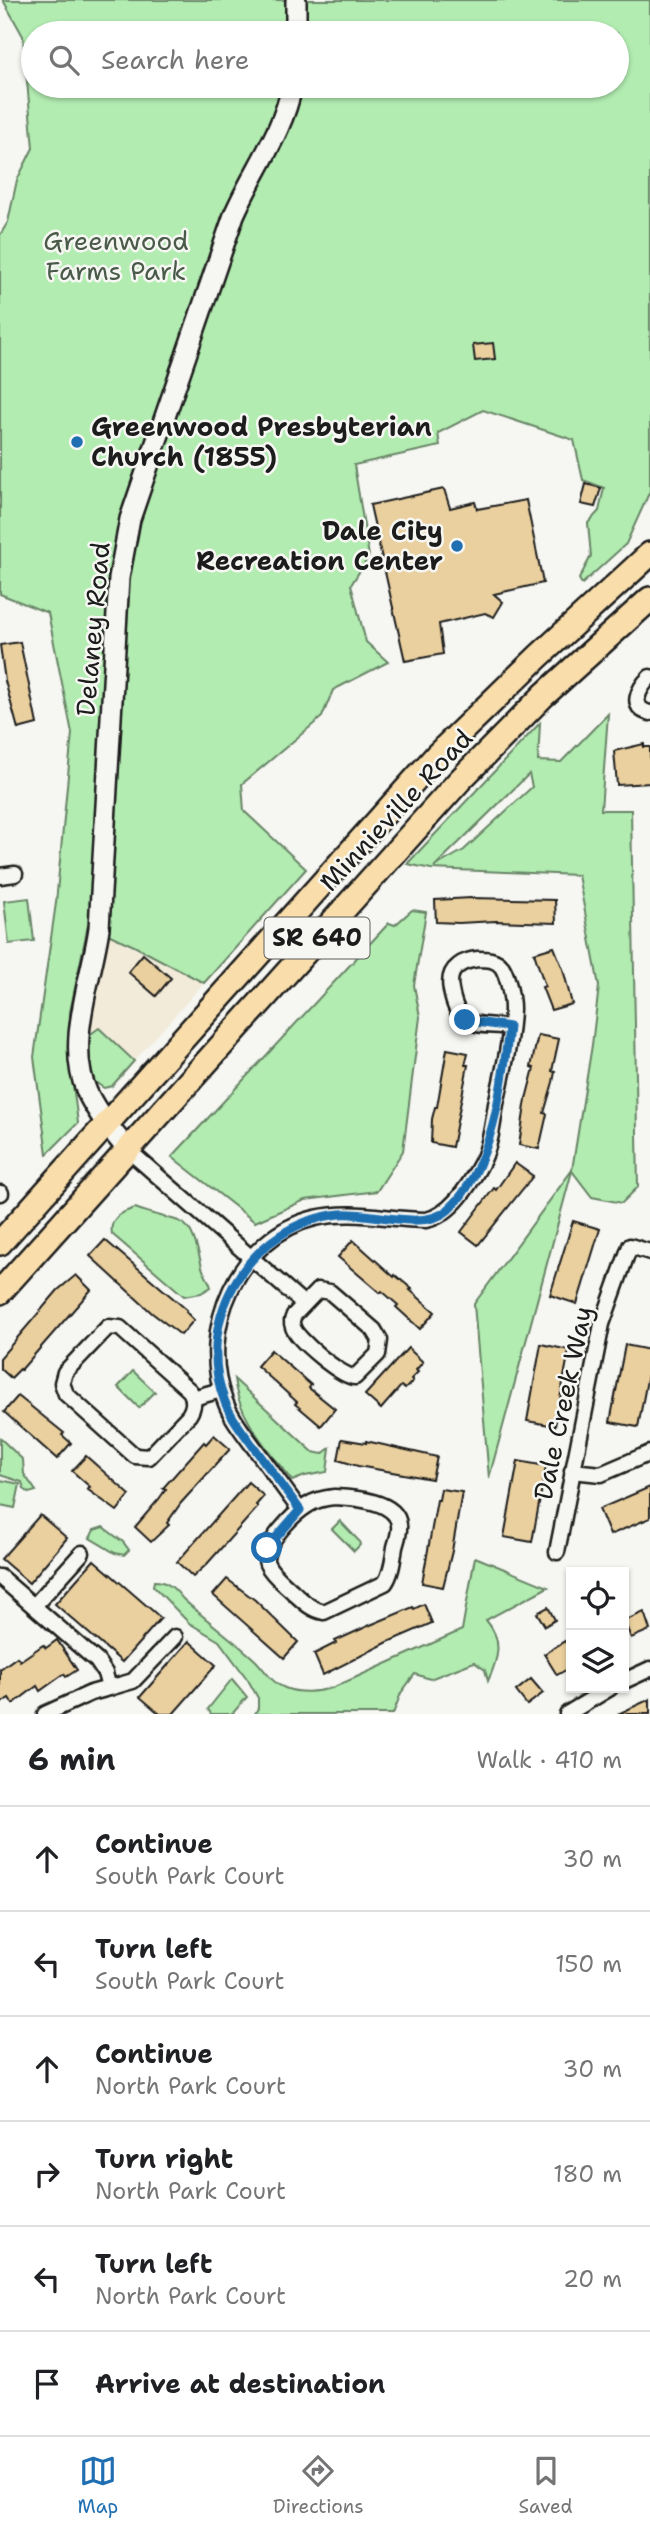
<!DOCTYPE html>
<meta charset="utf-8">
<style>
:root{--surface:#fff;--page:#f2f2f2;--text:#202124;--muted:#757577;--line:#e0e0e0;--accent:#1f6fb2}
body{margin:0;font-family:"Shantell Sans",sans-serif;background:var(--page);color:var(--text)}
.controls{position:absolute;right:21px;bottom:21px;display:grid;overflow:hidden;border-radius:0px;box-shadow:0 2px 5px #0004}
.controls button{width:63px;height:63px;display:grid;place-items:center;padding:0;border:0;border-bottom:2px solid var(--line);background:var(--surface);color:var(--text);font:35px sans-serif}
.stop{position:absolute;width:21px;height:21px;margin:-16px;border:5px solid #1f6fb2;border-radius:50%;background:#fff}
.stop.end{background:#1f6fb2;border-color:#fff;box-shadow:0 2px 7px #0008}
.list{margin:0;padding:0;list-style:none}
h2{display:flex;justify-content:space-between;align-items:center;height:91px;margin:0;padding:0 28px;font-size:30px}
h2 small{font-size:23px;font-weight:400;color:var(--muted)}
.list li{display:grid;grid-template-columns:46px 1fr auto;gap:21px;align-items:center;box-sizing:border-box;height:105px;padding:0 28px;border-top:2px solid var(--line)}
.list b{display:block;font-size:26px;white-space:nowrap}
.list p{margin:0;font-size:23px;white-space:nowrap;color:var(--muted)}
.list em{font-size:23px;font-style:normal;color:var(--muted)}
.icon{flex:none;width:38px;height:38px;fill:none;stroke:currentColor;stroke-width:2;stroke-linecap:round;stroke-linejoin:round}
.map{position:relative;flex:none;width:650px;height:1714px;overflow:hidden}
.search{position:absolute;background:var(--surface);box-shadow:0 2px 5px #0004;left:21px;right:21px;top:21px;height:77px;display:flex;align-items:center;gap:18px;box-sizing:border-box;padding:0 24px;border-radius:38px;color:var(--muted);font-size:26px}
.sheet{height:721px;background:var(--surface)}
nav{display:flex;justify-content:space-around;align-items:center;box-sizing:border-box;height:98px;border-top:2px solid var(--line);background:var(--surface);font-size:19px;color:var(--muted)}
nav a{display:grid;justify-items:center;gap:4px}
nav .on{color:var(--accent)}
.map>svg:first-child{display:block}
</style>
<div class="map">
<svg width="650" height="1714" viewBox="0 0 650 1714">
<rect width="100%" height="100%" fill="#f6f6f2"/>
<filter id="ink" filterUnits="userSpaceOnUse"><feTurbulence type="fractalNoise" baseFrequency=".0143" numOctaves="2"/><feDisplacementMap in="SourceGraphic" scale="14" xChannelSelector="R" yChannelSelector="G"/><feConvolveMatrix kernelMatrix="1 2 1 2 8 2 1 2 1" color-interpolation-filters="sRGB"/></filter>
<g filter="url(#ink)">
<!-- built -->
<path fill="#f2ebd9" d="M106,934L204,983L134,1061L99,1029L88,1036Z"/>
<!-- green -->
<g fill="#b2ecb1" stroke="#678466" stroke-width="2" fill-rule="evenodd">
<path d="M3,0H650V491L626,544L582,584L579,579L591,556L588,523L599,511L604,488L583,480L574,440L483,410L438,433L440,446L354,465L369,556L351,585L366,642L388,662L333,690L322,717L242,784L244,811L306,869L204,983L134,946L88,925L70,1012L69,1054L78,1123L47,1154L34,1057L56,903L72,733L48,613L0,594V235L8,222L17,180L33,148L23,36ZM33,33H617V86H33Z"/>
<path d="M608,714L601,810H631L638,1187L622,1203L592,1197L572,1171L489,1478L474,1304L572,1170L592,1045L599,986L578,875L431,869L407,864L540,723L538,761L561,762ZM529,774L532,787L464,850L434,867Z"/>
<path d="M29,898L34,941L9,944L4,901Z"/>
<path d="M412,910L426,912L414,985L420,1017L403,1151L377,1191L305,1200L255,1222L172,1157L389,923L395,925Z"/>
<path d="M99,1028L134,1061L112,1086L104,1088L95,1082L89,1064L88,1036Z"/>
<path d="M135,1208C185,1227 189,1209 202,1267C204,1275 209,1279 211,1287L201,1293L184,1296L112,1234C109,1218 122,1212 135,1208Z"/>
<path d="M133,1371L155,1392L139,1408L118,1387Z"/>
<path d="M234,1379L313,1452L322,1454L330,1448L327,1472L305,1476L292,1481C269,1450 239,1420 234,1379Z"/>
<path d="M0,1438L23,1460L24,1474L36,1491L29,1493L24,1489L22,1482L0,1475Z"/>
<path d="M0,1480L20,1484L15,1508L0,1505Z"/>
<path d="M340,1521L359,1541L360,1545L354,1551L332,1529Z"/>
<path d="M103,1527L123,1542L129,1550L124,1555L115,1553L90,1538L94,1530Z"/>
<path d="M475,1557L548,1587L486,1620C503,1640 499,1657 488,1681L485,1670L474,1662L430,1679L415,1674L401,1693L393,1714H255L258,1708V1698L248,1680L219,1641L189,1623L153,1586L154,1581C168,1581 175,1589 183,1599C206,1620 231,1638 254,1659C264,1668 271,1683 285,1688C301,1694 316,1692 332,1688L462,1630Z"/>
<path d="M232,1679L247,1697L232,1714H211L208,1709Z"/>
</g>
<!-- building -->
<g fill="#ead09f" stroke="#1c1c1c" stroke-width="2">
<path d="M493,343L495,359L475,361L473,345Z"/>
<path d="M586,484L601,488L595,507L581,504Z"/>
<path d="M444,489L450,508L475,502L477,509L526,500L543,583L494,594L503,602L494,617L485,613L439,624L443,654L405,661L370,505Z"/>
<path d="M20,642L37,724L18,729L5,681L0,645Z"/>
<path d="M644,744V747H650V783L617,785L614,751Z"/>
<path d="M471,898L555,900L556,923L496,921L459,923L436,922L435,900Z"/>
<path d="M554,947L563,969L572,1004L551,1010L542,987L545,986L534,953Z"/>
<path d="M143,954L171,978L156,996L128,972Z"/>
<path d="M538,1035L559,1039L552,1071L555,1072L553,1082L544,1113L547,1114L539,1149L519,1145L526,1099L534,1068L531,1067Z"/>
<path d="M447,1049L468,1053L465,1065H468L452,1147L431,1143L432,1119L435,1107H437Z"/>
<path d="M515,1163L533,1176L478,1245L461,1232L494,1188L496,1190Z"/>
<path d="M573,1221L600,1229L577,1304L550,1295Z"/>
<path d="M105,1240L187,1310L186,1312L194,1320L181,1335L152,1313L90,1256Z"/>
<path d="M353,1240L394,1277L395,1275L412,1289L410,1290L435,1312L420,1329L396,1307L398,1305L382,1291L380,1293L338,1257Z"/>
<path d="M76,1275L91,1290L21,1370L20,1369L11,1378L0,1368V1358L58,1290Z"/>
<path d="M541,1344L569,1350L555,1426L527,1421Z"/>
<path d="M625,1345L650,1350V1364L638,1427L610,1422Z"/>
<path d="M408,1348L423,1362L416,1370L418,1372L411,1379L413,1381L405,1389L401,1386L381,1409L365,1395Z"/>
<path d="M271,1350L311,1385L309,1388L335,1409L321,1426L295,1404L297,1402L257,1366Z"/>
<path d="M18,1396L64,1433L62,1435L71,1443L57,1459L4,1412Z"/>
<path d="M214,1435L230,1449L181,1503L167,1523L169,1525L151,1542L135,1527L159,1499L166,1489L163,1488L204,1442L206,1444Z"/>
<path d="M342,1439L366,1443V1441L437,1457L432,1479L358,1466L338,1460Z"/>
<path d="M86,1456L130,1495L117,1511L87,1489L90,1487L72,1471Z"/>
<path d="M518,1461L546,1466L532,1542L504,1537Z"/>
<path d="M248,1482L264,1496L256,1505L258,1507L207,1564L193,1577L177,1562Z"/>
<path d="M650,1487V1518L610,1535L599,1509Z"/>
<path d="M441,1489L462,1492L452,1551L443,1587L422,1583L437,1500H439Z"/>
<path d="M40,1515L67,1538L29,1583L1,1559Z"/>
<path d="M94,1560L161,1618L122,1662L55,1604Z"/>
<path d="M227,1579L255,1600L298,1642L284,1658L213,1595Z"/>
<path d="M424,1604L432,1623L388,1642L323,1675L314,1654L336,1643L335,1641L368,1626L413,1607L414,1609Z"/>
<path d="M548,1607L555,1620L545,1626L537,1613Z"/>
<path d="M644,1612L650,1630L631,1638L624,1621Z"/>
<path d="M57,1640L77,1670L66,1677L64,1674L40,1691L37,1686L13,1704L9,1698L0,1704V1669L17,1657L20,1661L43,1645L46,1648Z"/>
<path d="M189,1641L216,1665L173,1714H160L140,1697Z"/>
<path d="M565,1641L571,1651V1667L557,1675L544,1654Z"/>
<path d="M531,1679L543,1693L527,1705L516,1691Z"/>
<path d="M650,1699V1714H618Z"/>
</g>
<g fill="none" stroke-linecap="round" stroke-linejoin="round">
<defs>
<g id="street">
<path d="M650,677C639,688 628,708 650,713"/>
<path d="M0,876L15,874"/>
<path d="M127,1149L304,1304"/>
<path d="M0,1193H1"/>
<path d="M318,1290L330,1292L374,1330L380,1340L378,1354L355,1377C343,1378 296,1339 293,1327C291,1322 292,1320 294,1315Z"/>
<path d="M108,1327L120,1328L190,1391C195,1399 194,1407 189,1415L149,1457L135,1456L66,1394L62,1383L65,1372Z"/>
<path d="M193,1398L221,1390"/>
<path d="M572,1471L601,1474L650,1453"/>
<path d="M334,1497C353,1498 397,1500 399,1525C400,1532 397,1540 395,1547C393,1559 392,1573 385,1583L324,1612C311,1610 303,1601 293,1592C285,1584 272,1575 267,1564C260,1547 293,1514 308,1505C315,1500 325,1498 334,1497Z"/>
<path d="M300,1510C284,1489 269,1467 253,1446C243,1432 231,1418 225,1401C197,1331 238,1236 315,1218C355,1209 387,1220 426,1220C452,1215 471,1183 483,1160C491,1143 493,1122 496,1104C503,1073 511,1040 512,1009C512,997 508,977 502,967C496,959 487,959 478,959C470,960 464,961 458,966C450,972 449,980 451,990C458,1030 475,1023 509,1027"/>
<path d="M557,1552L602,1324L630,1246L650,1252"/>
<path d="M0,1577L97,1661L105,1673L109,1688L91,1693L45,1714"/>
<path d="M34,1606L82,1553"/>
<path d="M624,1681L650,1669"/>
<path d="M109,1688L133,1681L175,1637"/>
<path d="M567,1714L610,1688"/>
</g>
<g id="secondary">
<path d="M296,33V0"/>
<path d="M127,1149C112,1131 97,1113 87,1092C65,1043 92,979 99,928L119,578L130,519L234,215C253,171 283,133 292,86"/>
</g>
<g id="primary">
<path d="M0,1243L437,755L539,656L650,554"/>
<path d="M0,1292L460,780L544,695L650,599"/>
</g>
</defs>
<!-- street casing -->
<use href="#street" stroke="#1c1c1c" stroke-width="19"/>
<!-- secondary casing -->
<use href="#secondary" stroke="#1c1c1c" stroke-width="24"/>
<!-- primary casing -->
<use href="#primary" stroke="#1c1c1c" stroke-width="28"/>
<!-- street -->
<use href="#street" stroke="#f6f6f2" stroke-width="14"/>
<!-- secondary -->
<use href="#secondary" stroke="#f6f6f2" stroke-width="19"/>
<!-- primary -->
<use href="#primary" stroke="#f9deab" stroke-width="23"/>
</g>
</g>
<g fill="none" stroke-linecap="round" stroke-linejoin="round" filter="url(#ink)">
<!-- route -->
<path stroke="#1f6fb2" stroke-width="9" d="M267,1548L300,1510C285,1489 269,1468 253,1446C243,1432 231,1418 225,1402C192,1317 252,1223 340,1214C372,1211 423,1232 448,1210C492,1171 503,1083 509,1027L465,1020"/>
</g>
<!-- markers -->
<g fill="#1f6fb2" stroke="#f6f6f2" stroke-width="2.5">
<circle cx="77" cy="442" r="7"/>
<circle cx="457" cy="546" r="7"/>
</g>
<g text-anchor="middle" stroke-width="5" stroke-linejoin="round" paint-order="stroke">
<!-- shield labels -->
<rect fill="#f6f6f2" stroke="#5d5d5c" stroke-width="2" x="264.5" y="917.5" width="105" height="41" rx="5"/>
<g font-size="24" font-weight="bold" fill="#1c1c1c">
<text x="317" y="946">SR 640</text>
</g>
<!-- park labels -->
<g font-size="26" fill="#495a49" stroke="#f6f6f2">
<text x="116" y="250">Greenwood<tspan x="116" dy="30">Farms Park</tspan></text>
</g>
<!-- poi labels -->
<g font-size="26" font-weight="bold" fill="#1c1c1c" stroke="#f6f6f2" text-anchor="start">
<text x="91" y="436">Greenwood Presbyterian<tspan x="91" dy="30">Church (1855)</tspan></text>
<text x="443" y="540" text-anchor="end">Dale City<tspan x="443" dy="30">Recreation Center</tspan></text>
</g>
<!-- street labels -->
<g font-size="26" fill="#1c1c1c" stroke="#f6f6f2">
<text transform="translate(93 629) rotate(-85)" y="9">Delaney Road</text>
<text transform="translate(396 810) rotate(-47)" y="9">Minnieville Road</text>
<text transform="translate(563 1403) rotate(-78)" y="9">Dale Creek Way</text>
</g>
</g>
</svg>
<div class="controls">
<button><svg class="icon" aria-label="locate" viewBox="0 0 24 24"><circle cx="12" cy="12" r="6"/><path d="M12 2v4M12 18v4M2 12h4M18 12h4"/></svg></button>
<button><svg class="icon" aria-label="layers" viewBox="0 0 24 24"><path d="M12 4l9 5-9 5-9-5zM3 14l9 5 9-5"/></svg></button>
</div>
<div class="stop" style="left:267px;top:1548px"></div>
<div class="stop end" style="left:465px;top:1020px"></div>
<div class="search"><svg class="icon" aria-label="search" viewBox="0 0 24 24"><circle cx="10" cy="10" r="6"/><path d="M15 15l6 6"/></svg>Search here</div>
</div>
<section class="sheet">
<h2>6 min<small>Walk · 410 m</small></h2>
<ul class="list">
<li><svg class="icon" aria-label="ahead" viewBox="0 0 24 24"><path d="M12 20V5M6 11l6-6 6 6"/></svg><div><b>Continue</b><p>South Park Court</p></div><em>30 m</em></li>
<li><svg class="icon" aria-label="left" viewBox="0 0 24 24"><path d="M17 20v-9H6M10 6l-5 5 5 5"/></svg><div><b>Turn left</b><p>South Park Court</p></div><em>150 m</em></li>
<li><svg class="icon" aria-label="ahead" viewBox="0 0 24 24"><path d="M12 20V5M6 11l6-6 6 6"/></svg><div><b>Continue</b><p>North Park Court</p></div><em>30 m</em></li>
<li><svg class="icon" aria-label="right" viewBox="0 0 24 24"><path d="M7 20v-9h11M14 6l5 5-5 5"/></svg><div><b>Turn right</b><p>North Park Court</p></div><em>180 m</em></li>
<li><svg class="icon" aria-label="left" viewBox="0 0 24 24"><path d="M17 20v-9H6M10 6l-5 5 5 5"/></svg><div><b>Turn left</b><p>North Park Court</p></div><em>20 m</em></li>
<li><svg class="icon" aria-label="arrive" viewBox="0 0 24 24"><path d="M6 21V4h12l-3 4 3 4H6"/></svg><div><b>Arrive at destination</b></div></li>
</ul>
</section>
<nav>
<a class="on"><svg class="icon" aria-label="map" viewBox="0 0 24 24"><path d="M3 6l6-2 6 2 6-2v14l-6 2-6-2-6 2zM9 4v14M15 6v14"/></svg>Map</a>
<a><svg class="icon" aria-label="directions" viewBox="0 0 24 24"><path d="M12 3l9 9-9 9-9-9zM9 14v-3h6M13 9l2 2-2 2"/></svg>Directions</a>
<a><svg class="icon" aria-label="saved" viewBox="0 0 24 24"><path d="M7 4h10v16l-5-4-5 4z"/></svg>Saved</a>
</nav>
